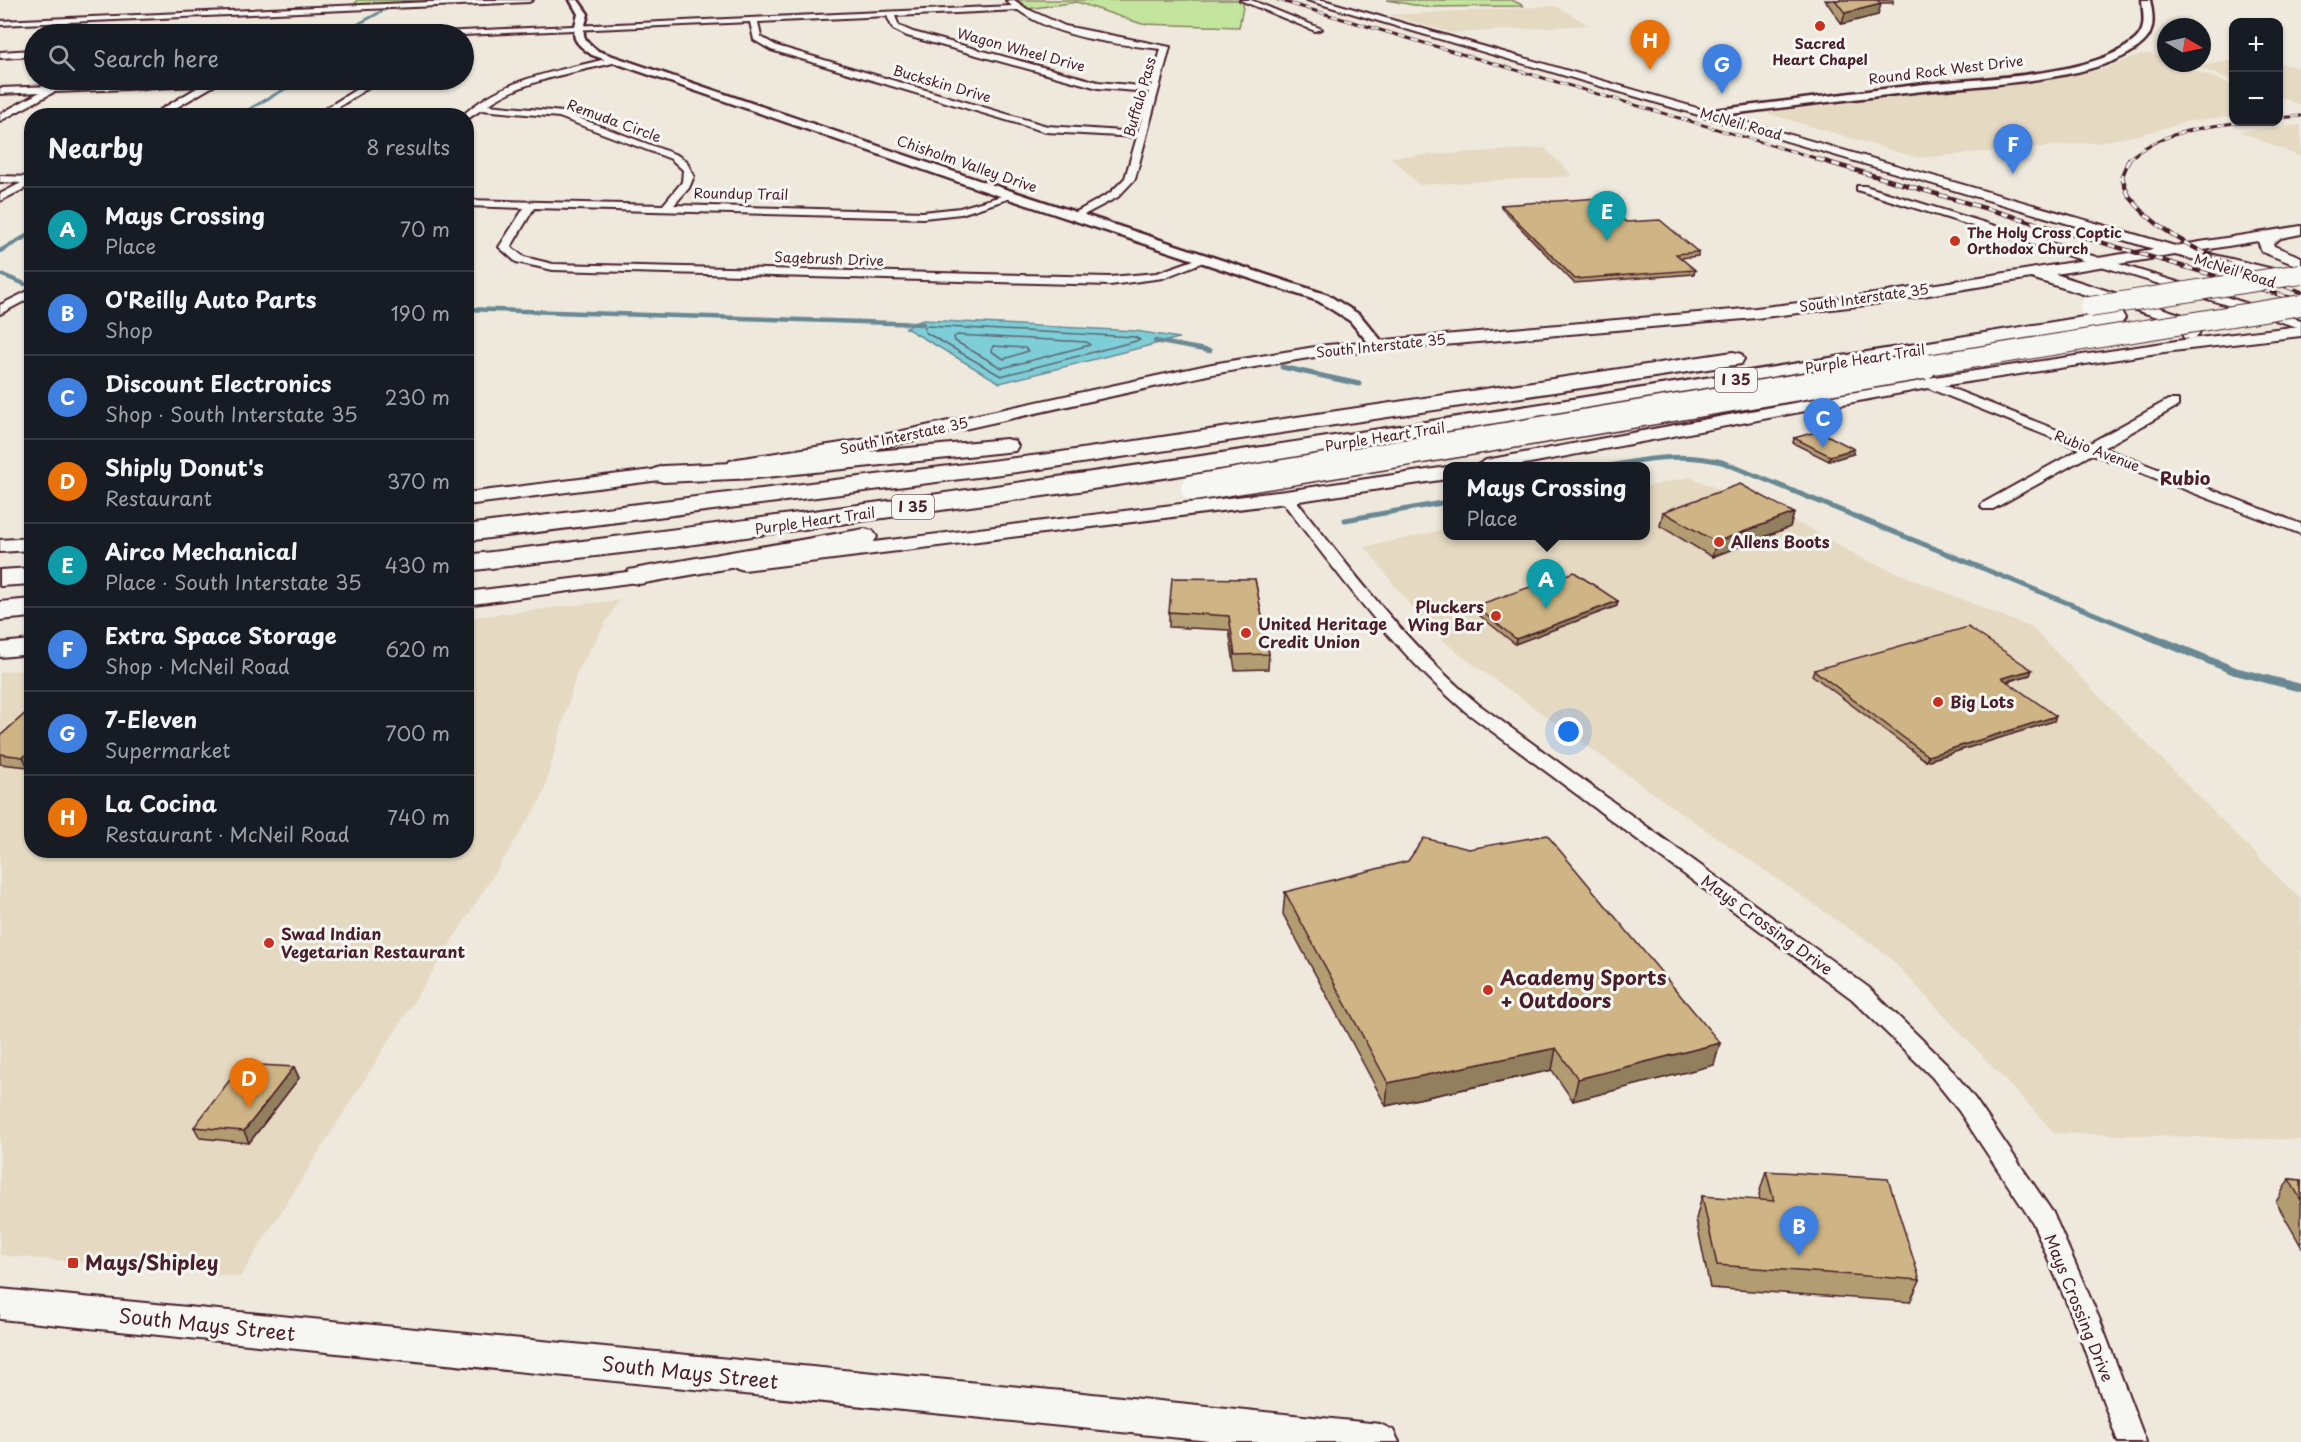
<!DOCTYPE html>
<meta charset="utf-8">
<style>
:root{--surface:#171b24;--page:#20242c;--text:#f1f3f6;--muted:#9ea1a6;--line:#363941;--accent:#0b8043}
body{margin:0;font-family:"Playpen Sans",sans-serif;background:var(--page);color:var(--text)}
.controls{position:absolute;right:18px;top:18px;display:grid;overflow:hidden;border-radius:12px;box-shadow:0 2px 4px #0004}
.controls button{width:54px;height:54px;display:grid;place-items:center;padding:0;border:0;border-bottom:2px solid var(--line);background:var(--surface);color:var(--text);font:30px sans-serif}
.compass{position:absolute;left:2157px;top:18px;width:54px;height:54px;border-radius:50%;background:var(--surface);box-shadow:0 2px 4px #0004;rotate:99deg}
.you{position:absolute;left:1569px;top:732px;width:21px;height:21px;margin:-15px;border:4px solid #fff;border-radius:50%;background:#1a73e8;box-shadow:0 0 0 9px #1a73e833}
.badge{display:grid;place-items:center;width:39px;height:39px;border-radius:50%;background:var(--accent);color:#fff;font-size:20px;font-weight:700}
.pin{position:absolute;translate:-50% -50px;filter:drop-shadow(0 2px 3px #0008)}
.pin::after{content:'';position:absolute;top:32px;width:21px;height:18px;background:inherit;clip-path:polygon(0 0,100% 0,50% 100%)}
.popup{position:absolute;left:1443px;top:462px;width:207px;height:78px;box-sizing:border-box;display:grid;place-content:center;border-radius:12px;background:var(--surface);filter:drop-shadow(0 2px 4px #0005);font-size:20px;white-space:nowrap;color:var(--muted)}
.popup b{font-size:22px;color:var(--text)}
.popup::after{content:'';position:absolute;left:50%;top:100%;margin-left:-12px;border:12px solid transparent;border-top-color:var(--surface)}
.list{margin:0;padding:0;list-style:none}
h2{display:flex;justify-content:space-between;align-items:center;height:78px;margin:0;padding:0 24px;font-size:26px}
h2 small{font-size:20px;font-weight:400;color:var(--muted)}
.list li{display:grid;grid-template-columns:39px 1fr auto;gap:18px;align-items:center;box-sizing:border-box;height:84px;padding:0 24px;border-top:2px solid var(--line)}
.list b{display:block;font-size:22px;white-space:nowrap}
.list p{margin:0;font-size:20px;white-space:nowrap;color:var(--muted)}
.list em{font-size:20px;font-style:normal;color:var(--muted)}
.icon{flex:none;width:33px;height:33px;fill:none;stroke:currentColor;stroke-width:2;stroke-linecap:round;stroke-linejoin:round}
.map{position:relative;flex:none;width:2301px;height:1442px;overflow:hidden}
.search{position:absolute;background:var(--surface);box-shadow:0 2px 4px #0004;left:24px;top:24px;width:450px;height:66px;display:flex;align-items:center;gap:15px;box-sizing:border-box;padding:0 21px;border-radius:33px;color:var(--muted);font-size:22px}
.panel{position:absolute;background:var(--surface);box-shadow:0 2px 4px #0004;left:24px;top:108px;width:450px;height:750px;border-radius:24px}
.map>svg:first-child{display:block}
</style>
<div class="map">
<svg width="2301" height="1442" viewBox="0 0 2301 1442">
<rect width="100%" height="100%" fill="#eee9dc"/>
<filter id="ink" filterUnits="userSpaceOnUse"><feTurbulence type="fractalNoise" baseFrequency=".0167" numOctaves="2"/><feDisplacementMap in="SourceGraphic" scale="12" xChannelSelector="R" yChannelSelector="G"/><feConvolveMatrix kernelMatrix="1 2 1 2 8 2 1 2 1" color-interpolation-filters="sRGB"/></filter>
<g filter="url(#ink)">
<!-- built -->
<g fill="#e5d9c2">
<path d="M1556,6L1589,25L1452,33L1388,15Z"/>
<path d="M2143,54H2152L2166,60V63H2175L2233,85V116L2190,121L2139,135L2100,142L1918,158L1766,113L2077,74L2097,71Z"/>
<path d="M2228,60L2233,61V81L2197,67Z"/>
<path d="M2278,63L2301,68V105L2279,97Z"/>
<path d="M2301,125V157L2239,131Z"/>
<path d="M1545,148L1573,176L1419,185L1391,157Z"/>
<path d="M1690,477L1809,528L1859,557L2032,628L2301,900V1140L2055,1133L1887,955L1667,803L1459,654L1423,622L1365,547L1447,529V536H1645V487Z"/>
<path d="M619,600L577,672L542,798L240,1277L0,1255V672L31,669L32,850H466L467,618Z"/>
</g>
<!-- green -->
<g fill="#c3e49d" stroke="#868264" stroke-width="1.5">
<path d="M357,0H483L354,6Z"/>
<path d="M1017,0H1237L1244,2L1239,27L1142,24L1077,2L1027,9Z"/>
<path d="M1387,0H1512L1524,6L1424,7Z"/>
</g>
<!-- water -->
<path fill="#7eced8" stroke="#698893" stroke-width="1.5" d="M922,320L1136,331L1179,338L1000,383L906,328Z"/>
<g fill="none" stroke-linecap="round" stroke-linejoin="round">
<!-- shore -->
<g stroke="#5f6570" stroke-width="1.5">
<path d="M927,326L1135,337L1140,340L1001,376L925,332L924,328Z"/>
<path d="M957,335L1087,342L1090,345L1002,368L955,341L954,337Z"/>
<path d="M993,346L1025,348L1028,351L1004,359L991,351Z"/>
</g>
<!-- stream-far3 -->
<g stroke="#698893" stroke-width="3">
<path d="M403,2L405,0"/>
<path d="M340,34L386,9"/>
<path d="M237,116L301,80"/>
</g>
<!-- stream-far2 -->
<g stroke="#698893" stroke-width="4.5">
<path d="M0,251L32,233"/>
<path d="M0,274L25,284"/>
<path d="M466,309L923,324"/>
<path d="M1155,341L1210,351"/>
</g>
<!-- stream-far1 -->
<g stroke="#698893" stroke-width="5">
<path d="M1282,367L1359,384"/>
<path d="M1610,466C1648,458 1684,453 1722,462L2151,637"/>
<path d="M1345,520L1447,502"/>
</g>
<!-- stream -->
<path stroke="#698893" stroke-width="8" d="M2147,635L2235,671L2301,688"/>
<defs>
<g id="minor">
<path d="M476,0H533L529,2L0,25V21Z"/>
<path d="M1014,0L1027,9L1065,26L1170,47L1135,179L1118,197L1078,218L1069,216L1110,193L1125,178L1137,137L1046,132L771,50L754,40L750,22L464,35L436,34L440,32L1012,6L1006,1ZM1018,10C1056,38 1115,44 1161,49L1151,87L1098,82L913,32L899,26L895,16ZM887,16L893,29L907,36L1098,88L1149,92L1138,132L1047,126L777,46L761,37L758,22Z"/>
<path d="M1240,0H1251L1322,29L1315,31Z"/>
<path d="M34,50V56L0,58V52Z"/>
<path d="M614,57L617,62C574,73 525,79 488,105L563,112L677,155L686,161L694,176L689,188L674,205L923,212L960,208L1012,193L1017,196L961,214L923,218L534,208L511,247L524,257L553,264L1110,277L1157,273L1205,256L1211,259L1163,278L1110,285L553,270L516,262L499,247L524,208L466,206V200L663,205L682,182L683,170L671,159L559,117L481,110L469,118L462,116C503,77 561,71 614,57Z"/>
<path d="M212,80L216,83L215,85L162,116H150L200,86L54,92L0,121V114L40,92L0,94V88Z"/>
<path d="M371,80H380L325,116H314Z"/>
<path d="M0,176L32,177V185L0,201V194L21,183L0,182Z"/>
<path d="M1857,186H1865L2301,320V328L1857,190Z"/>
<path d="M32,289V297L0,314V305Z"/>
<path d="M1928,379L2090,443L2168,400H2178V406L2103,448L2301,524V534L2092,454L1993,509H1983L1981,506L1983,503L2080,449L1923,386L1921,383Z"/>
<path d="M1286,493L1291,494C1350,568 1405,643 1478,704L1868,987L1948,1065L1975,1099L2053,1213L2099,1318L2146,1442H2118L2073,1318L2033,1223L1959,1111L1932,1077L1852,999L1466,712C1393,650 1339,575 1281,500L1279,497L1281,494Z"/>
</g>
<g id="tertiary">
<path d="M570,0H578L588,14C582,36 580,37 598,51L987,183L1328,295L1360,315L1385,345L1383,348H1373L1350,321L1318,301L979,189L592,55C571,40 572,38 578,14Z"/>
<path d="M2142,0H2150C2153,15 2156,31 2143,43C2102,82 1980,84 1923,91C1851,99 1778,108 1706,117L1701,114L1706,111C1779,102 1851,93 1924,84C1979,78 2095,77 2136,39C2147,29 2143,13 2142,0Z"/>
</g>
<g id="secondary">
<path d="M1307,0H1323L2175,246L2301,226V234L2281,238L2273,243L2274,246L2301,257V267L2262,252L2258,241L2198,251L2298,275L2301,278L2298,281L2293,283L2175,255L2055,274L2186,316L2201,330L2196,338L2190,339L2301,326V336L2164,352L1928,388L1514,466H1476L1486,460L1928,378L2190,339L2184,338L2182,334L2184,331L2174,322L2031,278L1874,304L1756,318L1327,355L1212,374L861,452L737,471L730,469L727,465L730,461L737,459L861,440L1212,364L1327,345L1756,308L1874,294L2154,249Z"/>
<path d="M684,466L691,468L694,472L691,476L466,505V493Z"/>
<path d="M1447,467V479L1286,503L744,570L737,568L734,564L737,560L744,558L1286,491Z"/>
<path d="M32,538V550L0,552V540Z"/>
<path d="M659,568L666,570L670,574L666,578L466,605V592Z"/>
<path d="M32,640V654L0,657V643Z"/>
<path d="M0,1289L1083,1393L1380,1424L1393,1430L1399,1442H1220L0,1319Z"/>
</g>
<g id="motorway">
<path d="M2114,312L2122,313L2125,318L2122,323L1497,426L1086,490L673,547L466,571V555C1018,490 1566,401 2114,312Z"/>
<path d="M1733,352L1741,354L1744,359L1741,364L1048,468L466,541V525L1048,454Z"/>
<path d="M1006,439L1015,441L1018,446L1015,451L757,478L663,482L654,479L650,474L654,469L663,466L757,462Z"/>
<path d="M864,529L873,531L877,537L873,543L639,584L629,582L625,576L629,570L639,568Z"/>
<path d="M32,568V584L0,586V570Z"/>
<path d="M32,599V617L0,620V602Z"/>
</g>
</defs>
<!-- minor casing -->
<use href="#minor" stroke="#4a1f2b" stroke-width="4"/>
<!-- tertiary casing -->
<use href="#tertiary" stroke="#4a1f2b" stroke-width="5"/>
<!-- secondary casing -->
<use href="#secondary" stroke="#4a1f2b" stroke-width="4"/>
<!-- motorway casing -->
<use href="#motorway" stroke="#4a1f2b" stroke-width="4"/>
<!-- minor -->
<use href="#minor" fill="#f6f6f2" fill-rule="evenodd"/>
<!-- tertiary -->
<use href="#tertiary" fill="#f6f6f2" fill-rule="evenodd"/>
<!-- secondary -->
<use href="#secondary" fill="#f6f6f2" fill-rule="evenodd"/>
<!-- motorway -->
<use href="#motorway" fill="#f6f6f2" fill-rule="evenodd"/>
<defs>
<g id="rail-far1">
<path d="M1278,0L1822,160"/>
<path d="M2278,118L2301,116"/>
<path d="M2128,160C2159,132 2203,127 2243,122"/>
</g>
<g id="rail">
<path d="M1817,159L2301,301"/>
<path d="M2129,159L2122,176C2124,183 2126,192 2130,197C2167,246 2246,271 2301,292"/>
</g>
</defs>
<!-- rail-far1 casing -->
<use href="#rail-far1" stroke="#4a1f2b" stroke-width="3"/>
<!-- rail casing -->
<use href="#rail" stroke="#4a1f2b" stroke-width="4.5"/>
<!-- rail-far1 -->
<use href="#rail-far1" stroke="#f6f6f2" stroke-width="2" stroke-dasharray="7" stroke-linecap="butt"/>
<!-- rail -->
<use href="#rail" stroke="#f6f6f2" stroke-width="3" stroke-dasharray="8" stroke-linecap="butt"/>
<defs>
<g id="motorway-bridge-far1">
<path d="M2090,307L2301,274"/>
<path d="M1915,367L2301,305"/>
</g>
<path id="motorway-bridge" d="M1194,488L1924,366"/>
</defs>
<!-- motorway-bridge-far1 casing -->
<use href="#motorway-bridge-far1" stroke="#4a1f2b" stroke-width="22" stroke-linecap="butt"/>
<!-- motorway-bridge casing -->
<use href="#motorway-bridge" stroke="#4a1f2b" stroke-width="29" stroke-linecap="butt"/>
<!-- motorway-bridge-far1 -->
<use href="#motorway-bridge-far1" stroke="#f6f6f2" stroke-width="20"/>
<!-- motorway-bridge -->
<use href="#motorway-bridge" stroke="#f6f6f2" stroke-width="26"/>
</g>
<!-- wall -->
<g fill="#b29c72" stroke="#4a1f2b" stroke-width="1.5">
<path d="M1825,0H1893V3H1880L1878,15L1842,24Z"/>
<path d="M1501,205L1626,222L1698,252V256L1680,258L1695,270L1694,274L1574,283L1501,208Z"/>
<path d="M1794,438L1853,454L1829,461L1793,443Z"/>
<path d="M1663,512L1794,513L1790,527L1712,557L1660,526Z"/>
<path d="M1255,579L1269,654L1268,669L1235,670L1229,630L1169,627V612Z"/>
<path d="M1475,606H1617L1515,644L1474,611Z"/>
<path d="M1814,670L2030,675L2006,682L2054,721L1926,761L1812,675Z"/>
<path d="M27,712L28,767L0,764V736Z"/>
<path d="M1285,892L1720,1043L1714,1065L1573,1101L1552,1070L1386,1106L1283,914Z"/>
<path d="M294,1067L299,1078L249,1143L200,1138L194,1127Z"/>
<path d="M1766,1171L1920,1280L1910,1302L1710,1288L1696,1219L1702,1196L1760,1201L1759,1194Z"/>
<path d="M2289,1179L2301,1180V1246L2276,1202Z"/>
</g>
<!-- shaded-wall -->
<g fill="#917f5d" stroke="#4a1f2b" stroke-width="1.5">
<path d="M1881,4L1878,15L1842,24L1845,13Z"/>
<path d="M1854,449L1853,454L1829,461L1830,456Z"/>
<path d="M1794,513L1790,527L1712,557L1716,542Z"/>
<path d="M1618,601L1617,606L1515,644L1516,639Z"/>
<path d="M2032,670L2030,675L2000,683L2002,678Z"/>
<path d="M2056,716L2054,721L1926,761L1928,756Z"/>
<path d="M32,749V764L28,767L23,757Z"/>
<path d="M1720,1043L1714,1065L1573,1101L1578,1079Z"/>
<path d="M1556,1048L1552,1070L1386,1106L1388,1083Z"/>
<path d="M294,1067L299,1078L249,1143L244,1131Z"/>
</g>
<!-- building -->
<g fill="#cfb585" stroke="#4a1f2b" stroke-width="1.5">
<path d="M1835,0H1877L1881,4L1845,13Z"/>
<path d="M1599,198L1626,222L1660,220L1698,252L1676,254L1695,270L1575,279L1501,205Z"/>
<path d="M1819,431L1854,449L1830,456L1794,438Z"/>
<path d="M1740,484L1794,513L1716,542L1663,512Z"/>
<path d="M1574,572L1618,601L1516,639L1475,606Z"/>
<path d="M1172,578L1255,579L1269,654L1235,655L1229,616L1169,612Z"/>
<path d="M1968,627L2032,670L2002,678L2056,716L1928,756L1814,670Z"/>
<path d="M27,712L32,713V749L23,757L0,754V736Z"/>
<path d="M1547,835L1720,1043L1578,1079L1556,1048L1388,1083L1285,892L1408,861L1424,838L1469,849Z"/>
<path d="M242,1064L294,1067L244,1131L194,1127Z"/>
<path d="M1766,1171L1888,1179L1920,1280L1717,1265L1702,1196L1774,1201Z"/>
<path d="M2289,1179L2301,1180V1200Z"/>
</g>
</g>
<!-- markers -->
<g fill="#c8321e" stroke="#f6f6f2" stroke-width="2">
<circle cx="1820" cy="26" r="6"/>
<circle cx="1955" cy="241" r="6"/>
<circle cx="1719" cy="542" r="6"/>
<circle cx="1496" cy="616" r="6"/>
<circle cx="1246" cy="633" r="6"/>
<circle cx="1938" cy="702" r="6"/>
<circle cx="269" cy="943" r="6"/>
<circle cx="1488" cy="990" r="6"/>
<rect x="67" y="1257" width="12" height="12" rx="3"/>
</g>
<g text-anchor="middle" stroke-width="6" stroke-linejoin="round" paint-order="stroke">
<!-- far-poi labels -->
<g font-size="14" font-weight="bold" fill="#4a1f2b" stroke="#f6f6f2">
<text x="1820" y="49">Sacred<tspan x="1820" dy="16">Heart Chapel</tspan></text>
<text x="1967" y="238" text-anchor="start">The Holy Cross Coptic<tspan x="1967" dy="16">Orthodox Church</tspan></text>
</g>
<!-- far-street labels -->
<g font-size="14" fill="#4a1f2b" stroke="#f6f6f2">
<text transform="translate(1021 50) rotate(15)" y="5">Wagon Wheel Drive</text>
<text transform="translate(1946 70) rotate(-7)" y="5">Round Rock West Drive</text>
<text transform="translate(942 84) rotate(16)" y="5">Buckskin Drive</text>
<text transform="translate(1140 97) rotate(-74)" y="5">Buffalo Pass</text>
<text transform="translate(614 121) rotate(20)" y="5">Remuda Circle</text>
<text transform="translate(1741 124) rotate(16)" y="5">McNeil Road</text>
<text transform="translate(967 164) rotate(19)" y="5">Chisholm Valley Drive</text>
<text transform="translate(741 194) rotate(1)" y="5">Roundup Trail</text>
<text transform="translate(829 259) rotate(2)" y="5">Sagebrush Drive</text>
<text transform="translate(2235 271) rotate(17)" y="5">McNeil Road</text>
<text transform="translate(1864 298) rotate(-8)" y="5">South Interstate 35</text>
<text transform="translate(1381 346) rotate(-6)" y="5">South Interstate 35</text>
<text transform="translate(1865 359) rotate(-9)" y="5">Purple Heart Trail</text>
<text transform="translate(904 436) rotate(-12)" y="5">South Interstate 35</text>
<text transform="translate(1385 437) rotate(-9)" y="5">Purple Heart Trail</text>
<text transform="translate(2097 451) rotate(21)" y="5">Rubio Avenue</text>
<text transform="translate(815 521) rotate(-8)" y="5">Purple Heart Trail</text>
</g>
<!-- shield labels -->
<g fill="#f6f6f2" stroke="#7e6067" stroke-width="1.5">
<rect x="1715" y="368" width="42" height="24" rx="4.5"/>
<rect x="892" y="495" width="42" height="24" rx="4.5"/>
</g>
<g font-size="15" font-weight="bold" fill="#4a1f2b">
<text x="1736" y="385">I 35</text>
<text x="913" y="512">I 35</text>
</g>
<!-- poi labels -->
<g font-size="16" font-weight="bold" fill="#4a1f2b" stroke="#f6f6f2" text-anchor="start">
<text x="1731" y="548">Allens Boots</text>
<text x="1484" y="613" text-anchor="end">Pluckers<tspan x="1484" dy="18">Wing Bar</tspan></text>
<text x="1258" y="630">United Heritage<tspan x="1258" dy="18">Credit Union</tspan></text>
<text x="1950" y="708">Big Lots</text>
<text x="281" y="940">Swad Indian<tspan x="281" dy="18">Vegetarian Restaurant</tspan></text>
</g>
<!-- street labels -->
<g font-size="16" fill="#4a1f2b" stroke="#f6f6f2">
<text transform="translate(1767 925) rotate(36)" y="6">Mays Crossing Drive</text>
<text transform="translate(2079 1308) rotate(68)" y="6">Mays Crossing Drive</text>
</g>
<!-- neighbourhood labels -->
<g font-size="18" font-weight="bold" fill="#4a1f2b" stroke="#f6f6f2">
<text x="2185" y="485">Rubio</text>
</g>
<!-- near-poi labels -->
<g font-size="20" font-weight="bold" fill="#4a1f2b" stroke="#f6f6f2" text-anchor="start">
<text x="1500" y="985">Academy Sports<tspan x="1500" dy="23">+ Outdoors</tspan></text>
<text x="85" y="1270">Mays/Shipley</text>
</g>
<!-- near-street labels -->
<g font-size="20" fill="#4a1f2b" stroke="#f6f6f2">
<text transform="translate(207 1325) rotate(6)" y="7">South Mays Street</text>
<text transform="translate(690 1373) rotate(6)" y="7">South Mays Street</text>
</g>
</g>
</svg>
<div class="controls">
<button>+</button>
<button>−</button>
</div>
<svg class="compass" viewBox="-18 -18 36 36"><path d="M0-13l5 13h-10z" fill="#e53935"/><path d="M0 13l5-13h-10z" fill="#9ea1a6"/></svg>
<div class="you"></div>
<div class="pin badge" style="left:1546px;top:609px;background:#0f9aa8">A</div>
<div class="popup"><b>Mays Crossing</b>Place</div>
<div class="pin badge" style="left:1799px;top:1256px;background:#3f7fe0">B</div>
<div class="pin badge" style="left:1823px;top:448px;background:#3f7fe0">C</div>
<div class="pin badge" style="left:249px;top:1108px;background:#e8710a">D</div>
<div class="pin badge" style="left:1607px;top:241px;background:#0f9aa8">E</div>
<div class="pin badge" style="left:2013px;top:174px;background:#3f7fe0">F</div>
<div class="pin badge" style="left:1722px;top:94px;background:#3f7fe0">G</div>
<div class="pin badge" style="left:1650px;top:70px;background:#e8710a">H</div>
<div class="search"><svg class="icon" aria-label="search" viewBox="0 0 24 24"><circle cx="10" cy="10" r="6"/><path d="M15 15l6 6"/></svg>Search here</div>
<section class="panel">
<h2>Nearby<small>8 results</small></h2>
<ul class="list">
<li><span class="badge" style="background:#0f9aa8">A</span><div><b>Mays Crossing</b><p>Place</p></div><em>70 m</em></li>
<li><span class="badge" style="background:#3f7fe0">B</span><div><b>O'Reilly Auto Parts</b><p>Shop</p></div><em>190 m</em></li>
<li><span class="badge" style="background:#3f7fe0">C</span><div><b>Discount Electronics</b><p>Shop · South Interstate 35</p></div><em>230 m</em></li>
<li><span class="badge" style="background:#e8710a">D</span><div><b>Shiply Donut's</b><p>Restaurant</p></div><em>370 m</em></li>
<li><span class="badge" style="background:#0f9aa8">E</span><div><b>Airco Mechanical</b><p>Place · South Interstate 35</p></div><em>430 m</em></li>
<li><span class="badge" style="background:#3f7fe0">F</span><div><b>Extra Space Storage</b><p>Shop · McNeil Road</p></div><em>620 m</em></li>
<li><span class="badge" style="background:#3f7fe0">G</span><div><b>7-Eleven</b><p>Supermarket</p></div><em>700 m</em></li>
<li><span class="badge" style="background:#e8710a">H</span><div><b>La Cocina</b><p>Restaurant · McNeil Road</p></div><em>740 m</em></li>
</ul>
</section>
</div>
